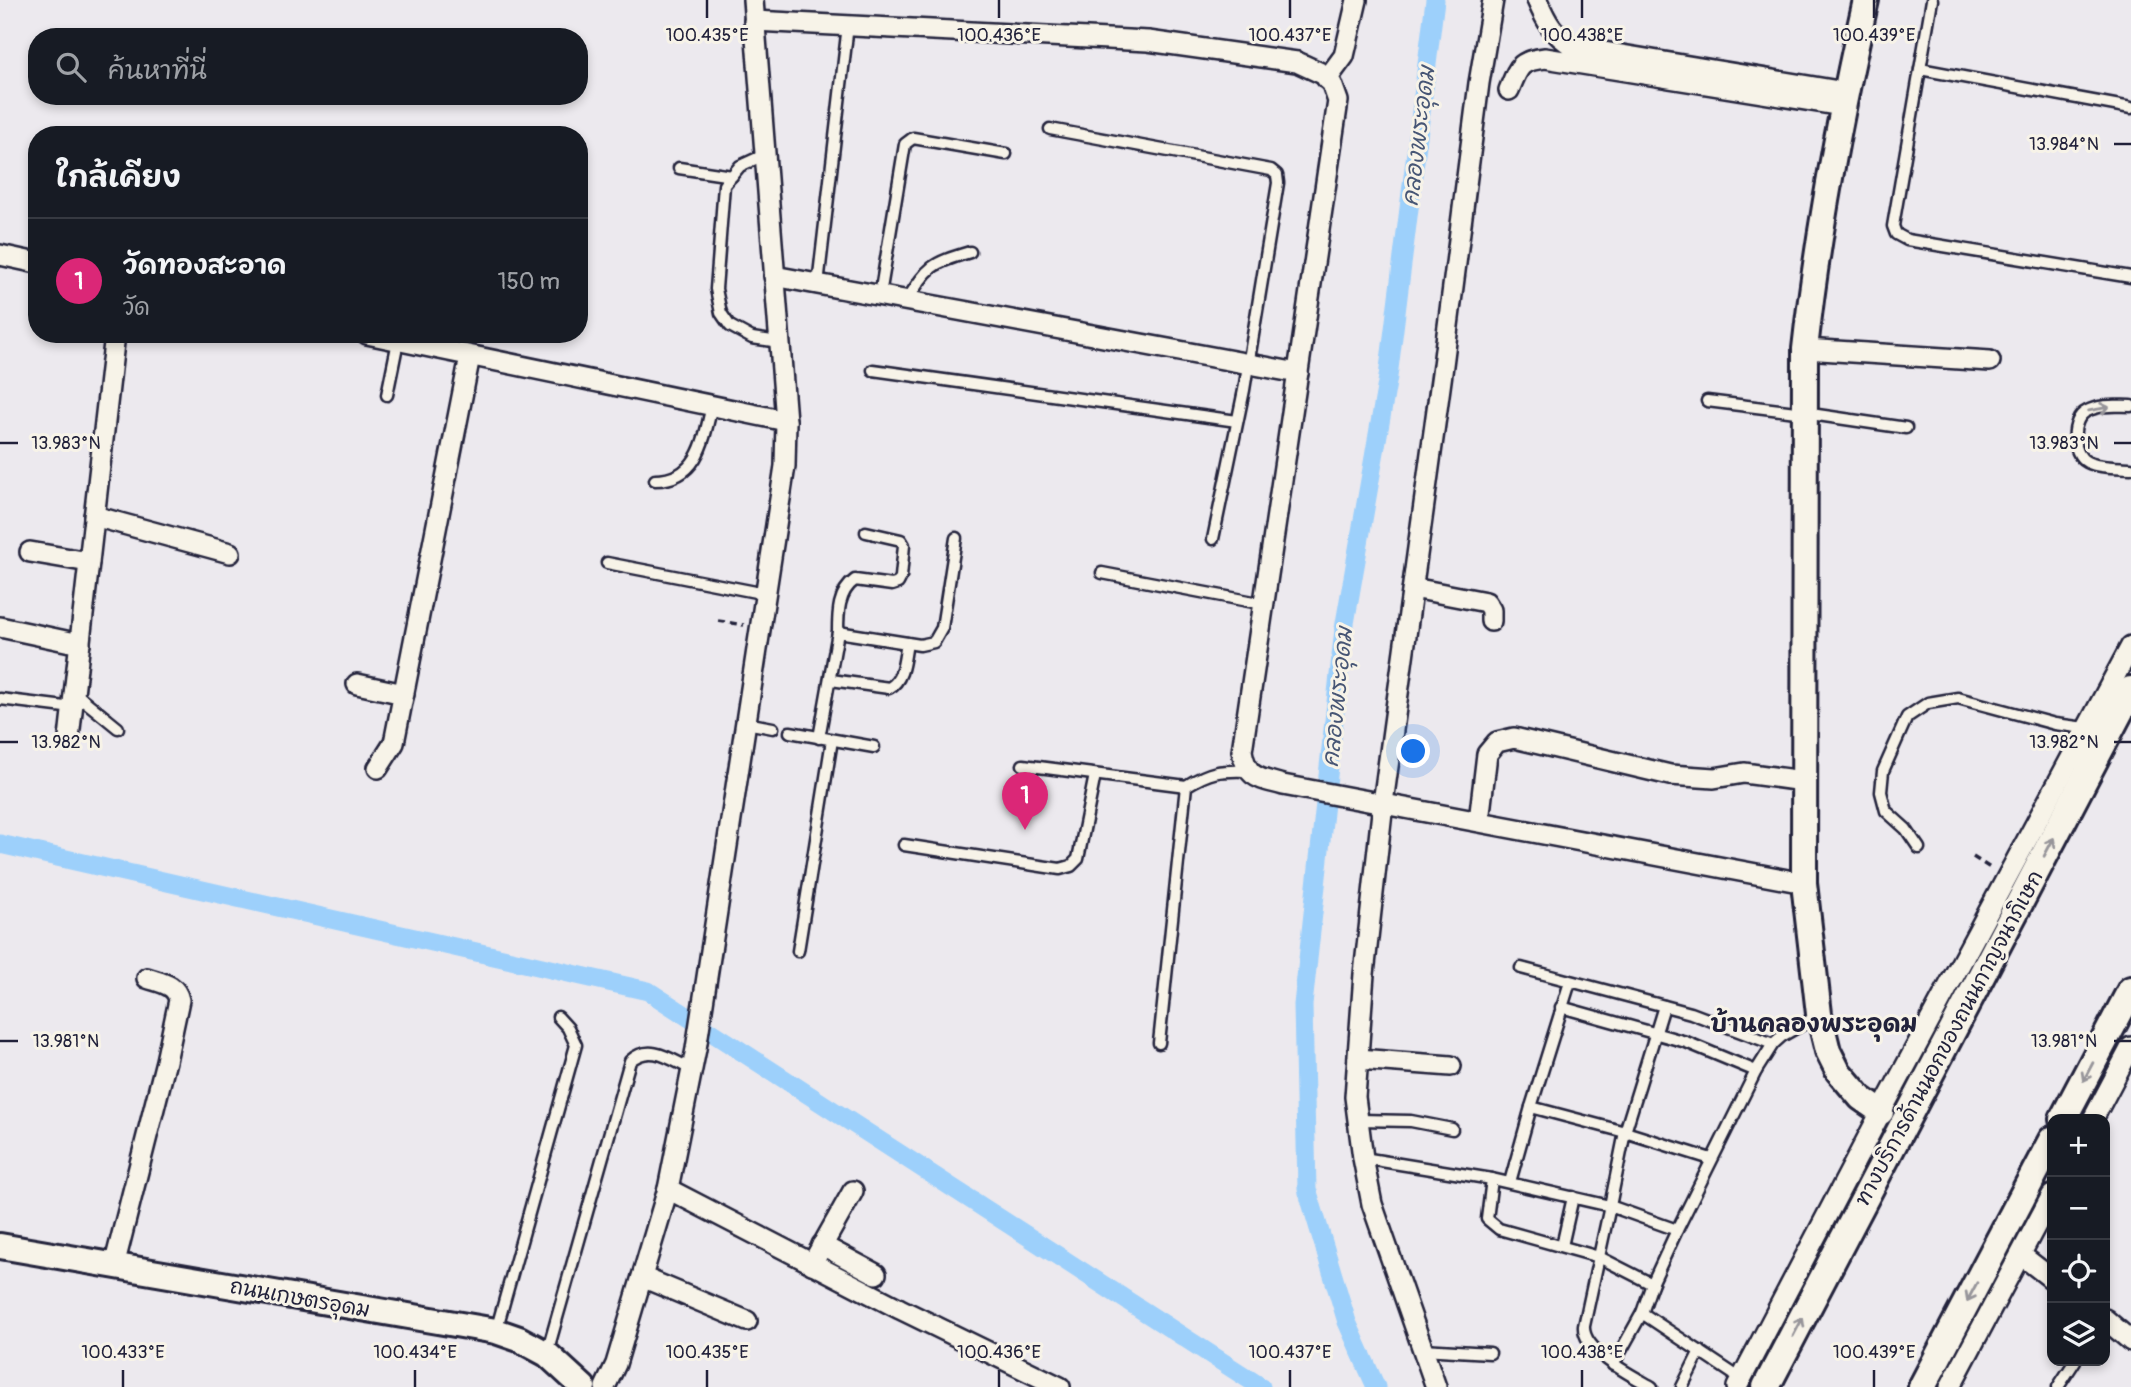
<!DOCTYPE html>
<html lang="th">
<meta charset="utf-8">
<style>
:root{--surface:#171b24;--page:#20242c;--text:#f1f3f6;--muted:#9ea1a6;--line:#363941;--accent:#db2777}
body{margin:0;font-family:Pangolin,"Playpen Sans Thai",sans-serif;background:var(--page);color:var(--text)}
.controls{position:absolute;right:21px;bottom:21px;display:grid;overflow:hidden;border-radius:14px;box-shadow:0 4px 10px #0003}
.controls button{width:63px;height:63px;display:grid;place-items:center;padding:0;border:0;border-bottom:2px solid var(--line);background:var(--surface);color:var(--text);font:35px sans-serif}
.you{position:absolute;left:1414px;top:752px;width:24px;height:24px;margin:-18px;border:5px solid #fff;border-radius:50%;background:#1a73e8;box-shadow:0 0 0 10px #1a73e833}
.badge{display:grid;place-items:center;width:46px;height:46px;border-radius:50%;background:var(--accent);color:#fff;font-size:23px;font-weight:700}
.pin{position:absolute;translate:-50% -58px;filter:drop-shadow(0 2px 4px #0008)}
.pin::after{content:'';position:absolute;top:37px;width:24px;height:21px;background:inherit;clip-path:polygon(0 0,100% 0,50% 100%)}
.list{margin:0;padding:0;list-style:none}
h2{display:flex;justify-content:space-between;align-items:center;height:91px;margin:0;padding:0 28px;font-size:30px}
h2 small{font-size:23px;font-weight:400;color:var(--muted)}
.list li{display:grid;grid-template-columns:46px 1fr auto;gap:21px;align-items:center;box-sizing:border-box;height:126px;padding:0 28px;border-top:2px solid var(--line)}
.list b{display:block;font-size:26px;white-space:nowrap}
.list p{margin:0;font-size:23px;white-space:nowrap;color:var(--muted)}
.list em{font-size:23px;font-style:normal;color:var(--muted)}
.icon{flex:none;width:38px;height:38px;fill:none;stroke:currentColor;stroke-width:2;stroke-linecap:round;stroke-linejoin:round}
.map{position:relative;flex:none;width:2131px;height:1387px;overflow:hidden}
.search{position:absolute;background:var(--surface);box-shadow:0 4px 10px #0003;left:28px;top:28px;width:560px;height:77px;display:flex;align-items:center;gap:18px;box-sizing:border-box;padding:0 24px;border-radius:28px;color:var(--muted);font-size:26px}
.panel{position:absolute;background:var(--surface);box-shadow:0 4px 10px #0003;left:28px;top:126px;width:560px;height:217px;border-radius:28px}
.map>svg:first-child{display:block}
</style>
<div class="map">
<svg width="2131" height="1387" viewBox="0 0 2131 1387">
<rect width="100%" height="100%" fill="#ece9ee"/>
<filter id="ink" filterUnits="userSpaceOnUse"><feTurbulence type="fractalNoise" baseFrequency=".0143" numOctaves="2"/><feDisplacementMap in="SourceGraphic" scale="14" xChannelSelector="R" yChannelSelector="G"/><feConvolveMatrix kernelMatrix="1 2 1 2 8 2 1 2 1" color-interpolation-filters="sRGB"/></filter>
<g filter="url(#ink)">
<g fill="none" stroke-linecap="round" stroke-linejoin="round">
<!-- canal -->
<g stroke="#9dd0fb" stroke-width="19">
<path d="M0,844L648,991L1261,1387"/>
<path d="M1376,1387L1347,1322L1307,1189L1303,1005L1344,629L1388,377L1435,0"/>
</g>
<defs>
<g id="service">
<path d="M1932,0L1893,226L1896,234L1907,240L2131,277"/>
<path d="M1920,69L2131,108"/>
<path d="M1050,129L1271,170L1277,175L1278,183L1244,390L1213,539"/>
<path d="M764,155L740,166L724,185L716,289L721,313L730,326L752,338L779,342"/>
<path d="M679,168L732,176"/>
<path d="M818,284L848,25"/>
<path d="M880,295L905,144L913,138L1006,154"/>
<path d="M907,300C929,266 930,264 970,252"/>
<path d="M873,370L1237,421"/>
<path d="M387,395L398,341"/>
<path d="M1707,401L1804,413L1906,428"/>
<path d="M2131,406C2117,406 2100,404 2087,411C2070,419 2071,454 2087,462C2099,468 2118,467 2131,468"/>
<path d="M655,480C698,480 704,440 712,405"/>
<path d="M607,563L766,594"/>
<path d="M1102,573L1264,604"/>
<path d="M838,632C838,613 838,592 855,580L892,585L898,583L901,577L904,545L901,540L866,532"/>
<path d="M831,680L889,688C904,680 904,658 907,643"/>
<path d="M75,693L118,728"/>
<path d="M0,699L73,708"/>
<path d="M746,723L773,728"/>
<path d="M790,732L874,747"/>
<path d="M819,738L838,632L920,645L934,642L942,628L956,538"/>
<path d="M1023,765L1186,786"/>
<path d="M904,845L1060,869L1071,866L1078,859L1095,775"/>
<path d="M1919,848L1906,829L1886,811L1881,792L1883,771L1907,717L1928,703L1958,698L2055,724L2085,728"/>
<path d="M798,951L832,740"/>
<path d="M1521,968L1691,1013L1773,1044"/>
<path d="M1570,982L1531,1107L1625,1132L1711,1159"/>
<path d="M1561,1007L1686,1042L1756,1071"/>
<path d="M1159,1043L1186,786C1210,771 1220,770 1248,771"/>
<path d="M1358,1120L1411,1121L1452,1129"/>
<path d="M1363,1158L1492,1179L1610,1206L1625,1132L1664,1006"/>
<path d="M1492,1179L1487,1219L1499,1229L1599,1257L1652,1284"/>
<path d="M1510,1182L1531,1107"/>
<path d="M1562,1246L1573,1197"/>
<path d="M1642,1313L1741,1379"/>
<path d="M496,1331L576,1045L568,1028L558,1017"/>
<path d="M1422,1349L1490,1353"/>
<path d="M547,1353L630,1061C650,1043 670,1059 691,1069"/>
<path d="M1613,1365L1642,1313L1652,1284L1677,1230L1756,1071L1773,1044L1782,1036L1819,1015"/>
<path d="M1652,1387C1633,1376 1582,1351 1584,1326L1610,1206L1677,1230"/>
<path d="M1682,1387L1700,1351"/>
<path d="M2058,1387L2075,1361"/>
</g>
<g id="minor">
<path d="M1537,0C1547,23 1552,33 1574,47L1845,92"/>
<path d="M754,21L1148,41L1297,62L1323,74L1332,84L1338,101L1242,751C1247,779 1259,778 1283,785L1804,883"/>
<path d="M1327,79L1344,56L1357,0"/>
<path d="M1509,90C1519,66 1519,61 1545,58L1843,106"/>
<path d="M0,255L37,263"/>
<path d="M774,276L1298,373"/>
<path d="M367,334L786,421"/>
<path d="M1805,349L1990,361"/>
<path d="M94,516L230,553"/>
<path d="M30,552L89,562"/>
<path d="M1413,588L1486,602L1491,610V621"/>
<path d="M0,627L80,644"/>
<path d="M357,684L404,694"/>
<path d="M69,738L115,334"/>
<path d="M378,768L394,743L470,356"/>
<path d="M1479,821L1487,754L1497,742L1514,738L1670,775L1714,778L1744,773L1803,781"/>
<path d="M1358,1059L1451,1066"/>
<path d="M2093,1119L2131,1047"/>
<path d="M668,1189L900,1309L1060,1387"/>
<path d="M822,1245L876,1274"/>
<path d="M2021,1255L2052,1279"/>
<path d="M812,1264L853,1191"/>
<path d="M114,1266L166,1061L179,1000C176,984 161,983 147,978"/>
<path d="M642,1277L747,1321"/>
<path d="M2105,1319L2131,1341"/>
<path d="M605,1387L616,1364L668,1189L696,1049L785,466L786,421L753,0"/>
<path d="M1436,1387L1372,1204L1363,1158L1355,1097L1364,974L1383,803L1442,373L1479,83L1493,0"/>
<path d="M1737,1387L1881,1112L2131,646"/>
<path d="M1950,1387L2052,1195"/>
</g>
<g id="tertiary">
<path d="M1866,0C1840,115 1818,232 1805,349L1804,883L1819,1014L1828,1051L1838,1071L1861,1098L1881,1112"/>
<path d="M0,1246L496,1331L519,1339L547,1354L583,1387"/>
</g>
<g id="secondary">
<path d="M2063,1119L2131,990"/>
<path d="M1766,1387L2131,690"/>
<path d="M1922,1387L2052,1140"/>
</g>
</defs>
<!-- service casing -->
<use href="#service" stroke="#22223b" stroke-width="15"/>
<!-- minor casing -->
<use href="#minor" stroke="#22223b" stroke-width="24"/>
<!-- tertiary casing -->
<use href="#tertiary" stroke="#22223b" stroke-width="30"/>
<!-- secondary casing -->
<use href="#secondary" stroke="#22223b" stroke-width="32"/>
<!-- path -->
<g stroke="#22223b" stroke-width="3.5" stroke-dasharray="7 5" stroke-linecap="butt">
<path d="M718,621L744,625"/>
<path d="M1973,857L1992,869"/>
</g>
<!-- service -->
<use href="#service" stroke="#f7f3e8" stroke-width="10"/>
<!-- minor -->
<use href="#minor" stroke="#f7f3e8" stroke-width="19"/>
<!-- tertiary -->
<use href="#tertiary" stroke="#f7f3e8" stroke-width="24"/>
<!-- secondary -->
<use href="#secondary" stroke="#f7f3e8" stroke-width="26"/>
</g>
<!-- one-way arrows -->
<defs><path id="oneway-shaft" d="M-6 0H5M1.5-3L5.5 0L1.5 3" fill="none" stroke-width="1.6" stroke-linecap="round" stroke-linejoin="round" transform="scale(1.75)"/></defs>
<g stroke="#97959a">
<use href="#oneway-shaft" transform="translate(2099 409) rotate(-10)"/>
<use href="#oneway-shaft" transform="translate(2049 847) rotate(-62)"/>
<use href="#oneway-shaft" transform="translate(2088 1072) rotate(118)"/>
<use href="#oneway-shaft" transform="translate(1972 1292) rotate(118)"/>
<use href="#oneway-shaft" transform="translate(1798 1327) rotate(-62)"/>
</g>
</g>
<!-- ticks -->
<path fill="none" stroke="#22223b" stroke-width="2.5" d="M707,0V18M999,0V18M1290,0V18M1582,0V18M1874,0V18M2114,144H2131M0,443H18M2114,443H2131M0,742H18M2114,742H2131M0,1041H18M2114,1041H2131M123,1370V1387M415,1370V1387M707,1370V1387M999,1370V1387M1290,1370V1387M1582,1370V1387M1874,1370V1387"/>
<g text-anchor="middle" stroke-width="6" stroke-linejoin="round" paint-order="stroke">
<!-- street labels -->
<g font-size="21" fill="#22223b" stroke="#f7f3e8">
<text transform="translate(1949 1038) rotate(-62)" y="7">ทางบริการด้านนอกของถนนกาญจนาภิเษก</text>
<text transform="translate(300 1298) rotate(10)" y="7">ถนนเกษตรอุดม</text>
</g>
<!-- water labels -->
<g font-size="23" font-style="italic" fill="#475675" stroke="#f7f3e8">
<text transform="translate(1418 136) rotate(-83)" y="8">คลองพระอุดม</text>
<text transform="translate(1337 697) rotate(-84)" y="8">คลองพระอุดม</text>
</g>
<!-- quarter labels -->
<g font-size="24" font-weight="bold" fill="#22223b" stroke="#f7f3e8">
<text x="1814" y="1032">บ้านคลองพระอุดม</text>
</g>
</g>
<g font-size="18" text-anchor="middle" fill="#22223b" stroke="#f7f3e8" stroke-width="6" stroke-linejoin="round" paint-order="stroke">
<text x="707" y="41">100.435°E</text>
<text x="999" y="41">100.436°E</text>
<text x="1290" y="41">100.437°E</text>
<text x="1582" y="41">100.438°E</text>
<text x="1874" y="41">100.439°E</text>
<text x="2064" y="150">13.984°N</text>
<text x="66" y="449">13.983°N</text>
<text x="2064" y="449">13.983°N</text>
<text x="66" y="748">13.982°N</text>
<text x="2064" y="748">13.982°N</text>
<text x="66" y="1047">13.981°N</text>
<text x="2064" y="1047">13.981°N</text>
<text x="123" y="1358">100.433°E</text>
<text x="415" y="1358">100.434°E</text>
<text x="707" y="1358">100.435°E</text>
<text x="999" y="1358">100.436°E</text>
<text x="1290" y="1358">100.437°E</text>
<text x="1582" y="1358">100.438°E</text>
<text x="1874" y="1358">100.439°E</text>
</g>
</svg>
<div class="controls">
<button>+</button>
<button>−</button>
<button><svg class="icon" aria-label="locate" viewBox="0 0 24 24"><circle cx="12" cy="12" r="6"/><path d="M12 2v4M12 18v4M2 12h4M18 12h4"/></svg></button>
<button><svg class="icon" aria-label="layers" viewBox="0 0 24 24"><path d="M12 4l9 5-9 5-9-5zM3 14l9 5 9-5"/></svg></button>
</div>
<div class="you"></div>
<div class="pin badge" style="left:1025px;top:830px">1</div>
<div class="search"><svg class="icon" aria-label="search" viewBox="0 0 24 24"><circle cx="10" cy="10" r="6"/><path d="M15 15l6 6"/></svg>ค้นหาที่นี่</div>
<section class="panel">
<h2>ใกล้เคียง<small></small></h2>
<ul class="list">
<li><span class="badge">1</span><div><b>วัดทองสะอาด</b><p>วัด</p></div><em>150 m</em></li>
</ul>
</section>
</div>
